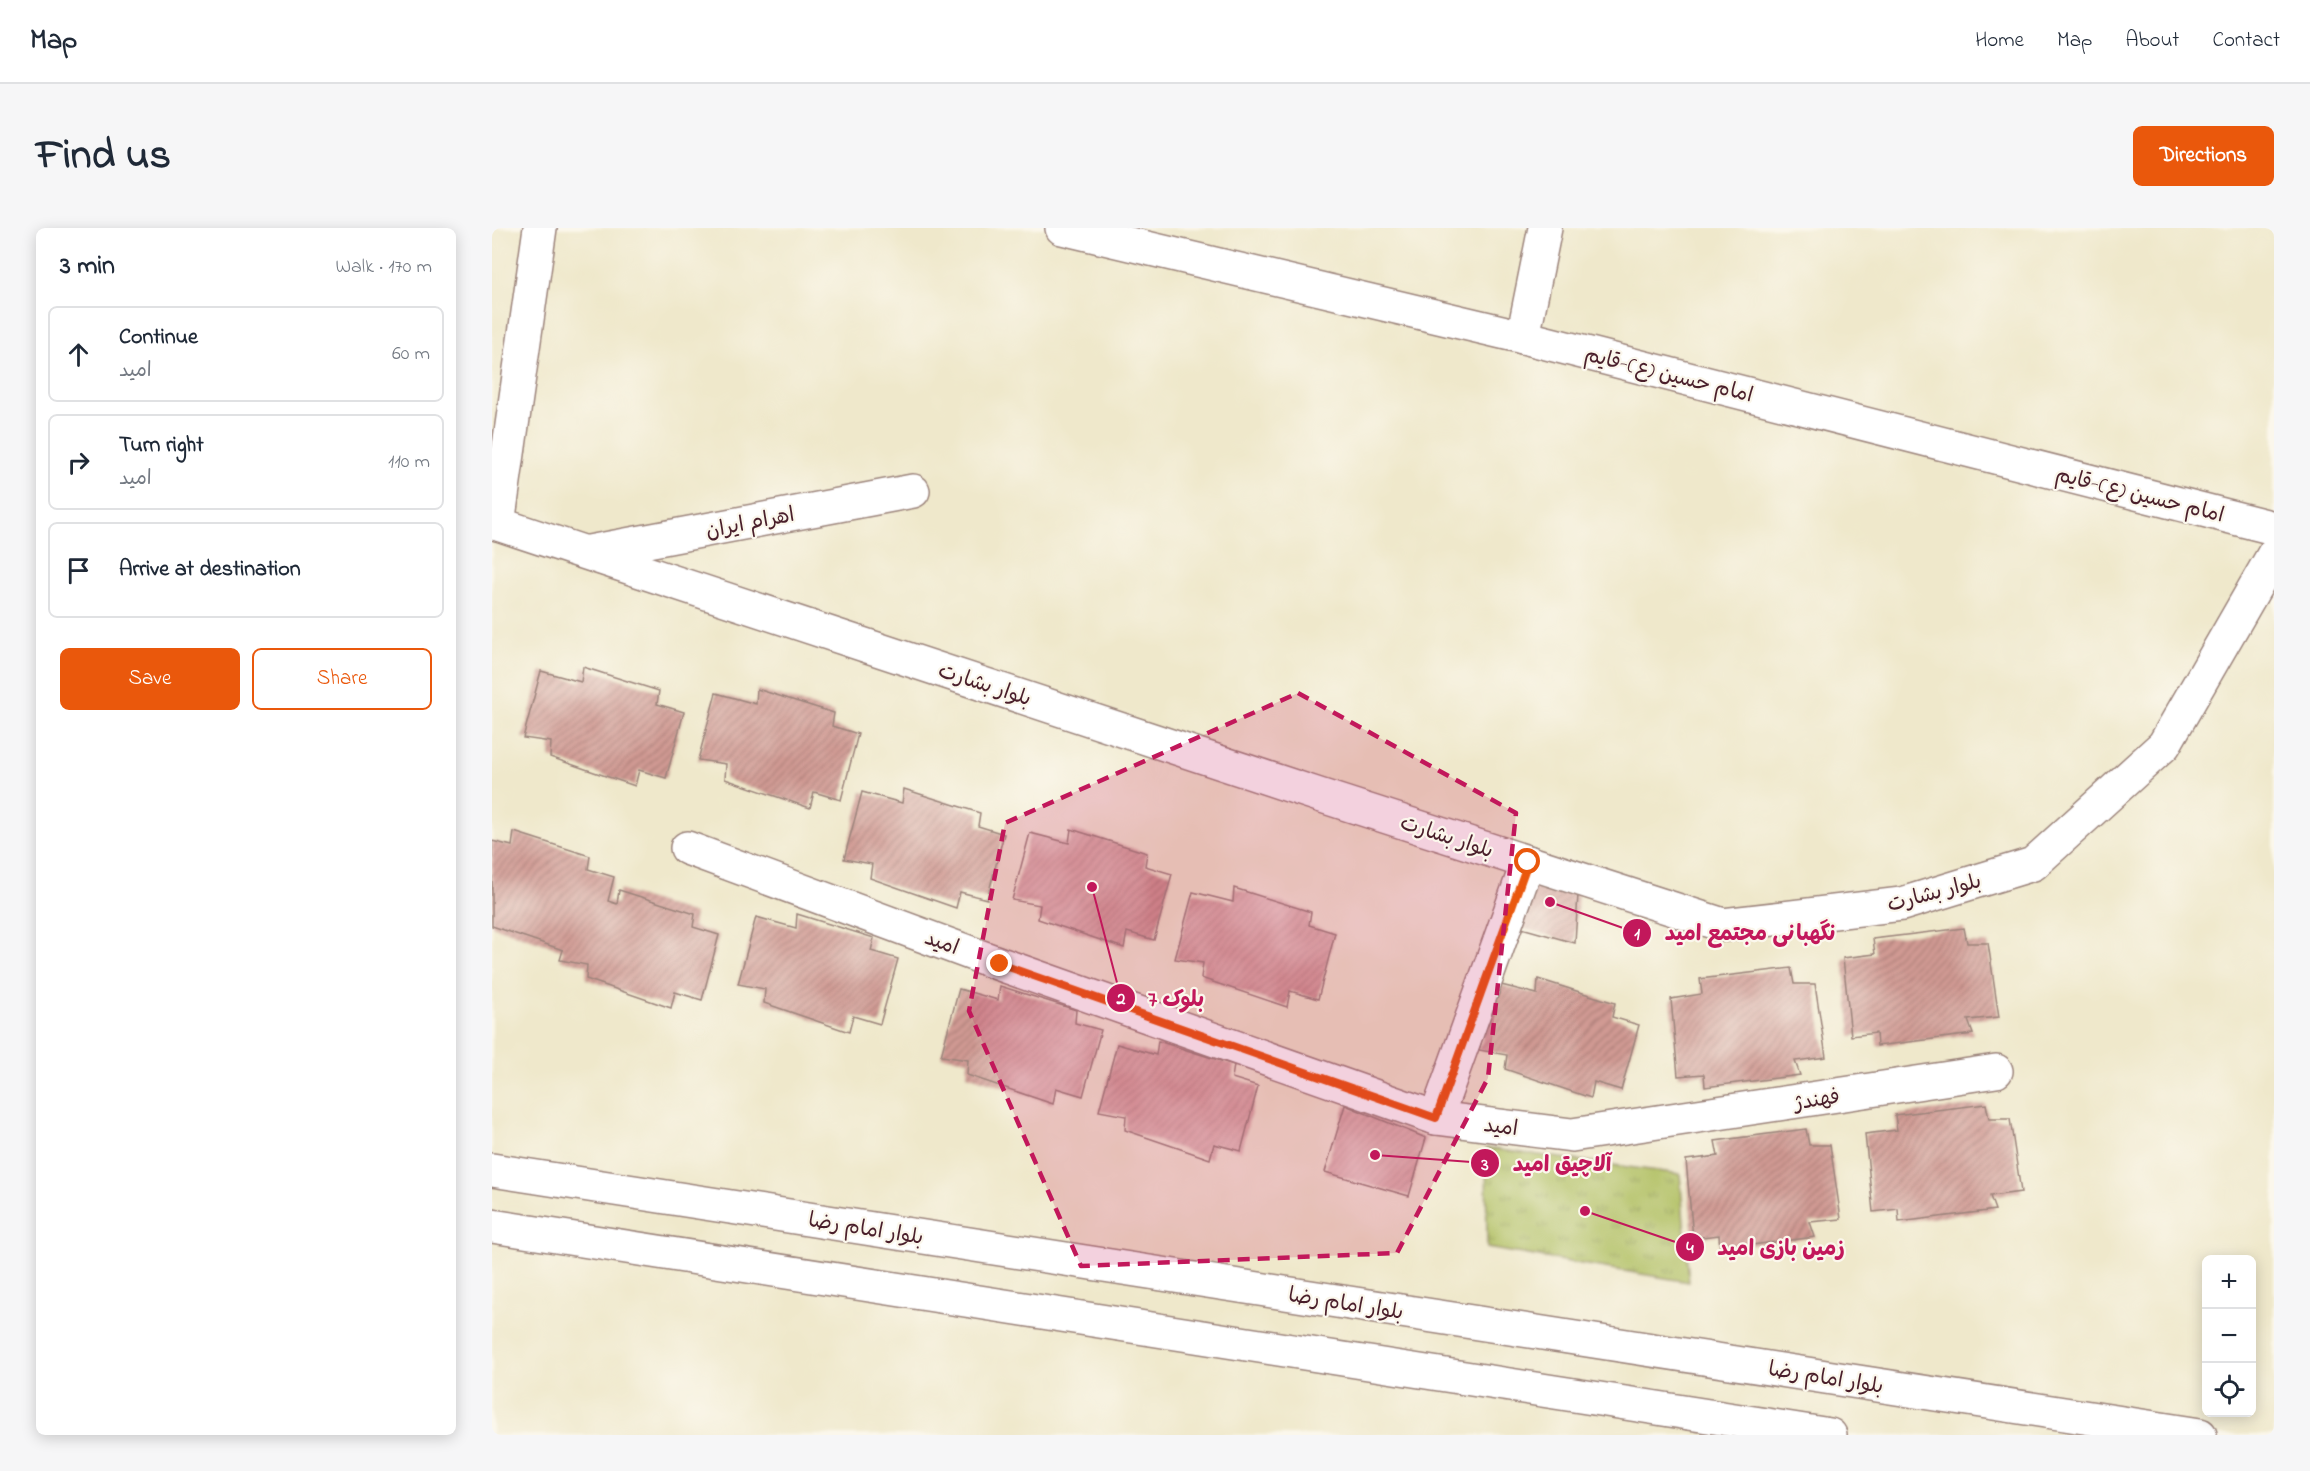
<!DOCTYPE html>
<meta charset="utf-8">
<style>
:root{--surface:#fff;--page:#f6f6f7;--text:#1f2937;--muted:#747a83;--line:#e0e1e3;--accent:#ea580c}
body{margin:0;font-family:"Indie Flower","Playpen Sans Arabic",sans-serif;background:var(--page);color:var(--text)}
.controls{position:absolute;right:18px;bottom:18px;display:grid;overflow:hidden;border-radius:9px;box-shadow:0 3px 15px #0003}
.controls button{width:54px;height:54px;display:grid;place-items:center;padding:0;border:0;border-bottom:2px solid var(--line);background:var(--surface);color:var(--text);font:30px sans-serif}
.stop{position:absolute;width:18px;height:18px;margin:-14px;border:4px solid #ea580c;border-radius:50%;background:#fff}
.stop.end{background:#ea580c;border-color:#fff;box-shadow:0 2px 6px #0008}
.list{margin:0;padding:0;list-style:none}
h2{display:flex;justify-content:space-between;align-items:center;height:78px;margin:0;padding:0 24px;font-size:26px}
h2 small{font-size:20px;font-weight:400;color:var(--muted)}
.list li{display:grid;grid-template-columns:39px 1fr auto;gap:18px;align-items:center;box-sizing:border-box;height:96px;margin:0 12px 12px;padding:0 12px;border:2px solid var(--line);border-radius:9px}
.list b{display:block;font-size:22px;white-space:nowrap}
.list p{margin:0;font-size:20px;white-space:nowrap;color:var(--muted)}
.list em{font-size:20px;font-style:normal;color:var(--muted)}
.actions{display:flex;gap:12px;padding:18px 24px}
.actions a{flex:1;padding:14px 0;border:2px solid var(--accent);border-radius:9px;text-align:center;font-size:21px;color:var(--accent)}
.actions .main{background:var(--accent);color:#fff}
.icon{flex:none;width:33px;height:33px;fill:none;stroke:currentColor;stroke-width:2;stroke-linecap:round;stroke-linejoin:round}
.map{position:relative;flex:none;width:1782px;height:1207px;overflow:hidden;border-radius:9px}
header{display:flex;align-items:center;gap:36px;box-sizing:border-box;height:84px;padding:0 30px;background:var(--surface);border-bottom:2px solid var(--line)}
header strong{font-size:28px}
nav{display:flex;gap:33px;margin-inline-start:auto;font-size:21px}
.intro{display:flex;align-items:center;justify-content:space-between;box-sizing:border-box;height:144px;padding:0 36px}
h1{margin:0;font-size:42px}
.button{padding:15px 27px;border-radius:9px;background:var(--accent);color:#fff;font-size:21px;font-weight:700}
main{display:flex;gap:36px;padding:0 36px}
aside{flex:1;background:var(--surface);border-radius:9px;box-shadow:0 3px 15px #0003}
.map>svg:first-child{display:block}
</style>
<header>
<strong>Map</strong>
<nav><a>Home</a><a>Map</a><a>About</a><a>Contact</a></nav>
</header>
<div class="intro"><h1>Find us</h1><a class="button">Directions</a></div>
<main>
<aside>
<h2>3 min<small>Walk · 170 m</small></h2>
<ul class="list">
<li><svg class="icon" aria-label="ahead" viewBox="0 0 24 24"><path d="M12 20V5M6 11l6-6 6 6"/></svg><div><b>Continue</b><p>امید</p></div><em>60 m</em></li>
<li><svg class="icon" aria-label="right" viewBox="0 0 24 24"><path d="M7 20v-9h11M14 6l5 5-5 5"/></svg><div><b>Turn right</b><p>امید</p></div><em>110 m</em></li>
<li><svg class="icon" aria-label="arrive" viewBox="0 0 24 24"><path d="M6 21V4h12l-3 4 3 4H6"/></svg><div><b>Arrive at destination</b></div></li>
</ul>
<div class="actions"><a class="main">Save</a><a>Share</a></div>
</aside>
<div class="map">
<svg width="1782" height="1207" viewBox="0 0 1782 1207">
<defs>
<pattern id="park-tufts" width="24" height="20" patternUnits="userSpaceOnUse" patternTransform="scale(1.5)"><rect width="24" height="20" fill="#b0bf62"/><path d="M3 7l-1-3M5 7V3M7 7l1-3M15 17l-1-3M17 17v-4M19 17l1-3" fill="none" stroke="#919b51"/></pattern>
<pattern id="building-hatch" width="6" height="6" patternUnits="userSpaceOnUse" patternTransform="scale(1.5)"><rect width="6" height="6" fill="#d09a93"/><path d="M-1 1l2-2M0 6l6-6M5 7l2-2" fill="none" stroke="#ab7d78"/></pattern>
</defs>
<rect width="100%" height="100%" fill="#fbf7ec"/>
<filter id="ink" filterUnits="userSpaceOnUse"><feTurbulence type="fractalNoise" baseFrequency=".0167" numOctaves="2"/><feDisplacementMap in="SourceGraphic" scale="12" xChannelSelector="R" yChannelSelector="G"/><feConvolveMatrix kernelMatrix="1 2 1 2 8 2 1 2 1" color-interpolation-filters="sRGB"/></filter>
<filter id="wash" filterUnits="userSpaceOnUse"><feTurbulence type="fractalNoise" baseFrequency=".008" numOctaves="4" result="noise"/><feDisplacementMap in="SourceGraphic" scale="24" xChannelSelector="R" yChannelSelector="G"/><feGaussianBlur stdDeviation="1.35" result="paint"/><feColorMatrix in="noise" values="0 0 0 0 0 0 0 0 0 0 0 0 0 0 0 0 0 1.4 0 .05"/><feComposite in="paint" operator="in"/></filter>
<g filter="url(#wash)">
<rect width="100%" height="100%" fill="#efe8cb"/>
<!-- park -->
<path fill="url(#park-tufts)" stroke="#7d6f46" stroke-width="1.5" d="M994,920L1188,946L1197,1054L995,1020Z"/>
<g id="blocks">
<!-- building -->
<g fill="url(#building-hatch)">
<path d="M91,439L167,463L165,476L192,484L174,550L147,542L143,558L58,529L59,514L31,510L49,443L89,454Z"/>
<path d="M265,461L342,485L340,498L366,506L349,572L322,564L318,580L233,551L234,536L206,532L224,465L264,476Z"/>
<path d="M412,561L488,585L486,598L512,606L495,671L468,664L464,680L378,650L380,636L352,631L370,564L410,575Z"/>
<path d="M579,601L655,625L653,638L680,646L662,712L635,704L632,720L546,691L548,677L520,672L538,605L577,615Z"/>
<path d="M22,604L98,628L96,641L122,649L116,673L125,676L127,662L203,686L201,699L227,707L210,772L183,764L179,780L94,751L95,737L68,732L71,722L0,698V613L20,618Z"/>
<path d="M1036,634L1087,650L1083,715L1026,699Z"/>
<path d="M742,660L819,684L817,697L843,705L826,771L798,763L795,779L709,750L711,735L683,731L701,664L741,674Z"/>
<path d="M305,686L382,710L379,723L406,731L388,796L361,788L357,804L272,775L273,761L246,756L264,689L304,700Z"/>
<path d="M1472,700L1475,715H1496L1507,789L1476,792L1481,806L1385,818L1384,805L1359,808L1351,730L1383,726L1381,711Z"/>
<path d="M1299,740L1302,756H1323L1334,829L1303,833L1308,847L1213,859L1212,846L1186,848L1179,771L1210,766L1208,751Z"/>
<path d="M1046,751L1123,775L1120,789L1147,797L1129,862L1102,854L1099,870L1013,841L1015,827L987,822L1005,756L1045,766Z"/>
<path d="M508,758L584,782L583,795L609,802L591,868L564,860L561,876L475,847L476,832L449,828L467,761L506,772Z"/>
<path d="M666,813L742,837L740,850L766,858L749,923L722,916L718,931L633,902L634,888L607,883L625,816L664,827Z"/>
<path d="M1494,876L1497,891H1518L1529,964L1498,968L1503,982L1407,994L1406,981L1381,984L1373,906L1405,902L1403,887Z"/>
<path d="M853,877L934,910L917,968L833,944Z"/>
<path d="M1314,901L1317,917H1338L1349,991L1318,994L1323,1009L1228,1021L1227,1007L1201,1010L1194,932L1226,928L1223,913Z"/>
</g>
</g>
</g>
<g filter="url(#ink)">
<use href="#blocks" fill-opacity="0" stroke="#9c847b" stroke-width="1.5"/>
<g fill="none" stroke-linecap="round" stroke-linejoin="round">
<defs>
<g id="minor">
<path d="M570,0L1031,109L1782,300"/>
<path d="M1031,109L1053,0"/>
<path d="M0,294L827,567L1231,697L1410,676L1541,636L1672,517L1782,326"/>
<path d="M6,296L48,0"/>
<path d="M97,324L421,263"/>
<path d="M195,620L508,736L944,890L1080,907L1504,843"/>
<path d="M944,890L1036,634"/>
<path d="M0,942L1708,1207"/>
<path d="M0,998L1338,1207"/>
</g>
</defs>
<!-- minor casing -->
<use href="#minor" stroke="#9c847b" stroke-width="36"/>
<!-- minor -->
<use href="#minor" stroke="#fff" stroke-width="33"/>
</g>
</g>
<g fill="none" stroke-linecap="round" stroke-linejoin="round" filter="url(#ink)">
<!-- route -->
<path stroke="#ea580c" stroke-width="8" d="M508,736L944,890L1036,634"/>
</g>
<!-- marked area -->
<path fill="#c2185b" fill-opacity="0.2" stroke="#c2185b" stroke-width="4.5" stroke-dasharray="12 8" stroke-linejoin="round" d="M806,465L1024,585L996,850L905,1025L589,1038L477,783L513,595Z"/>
<g text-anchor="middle" stroke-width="4.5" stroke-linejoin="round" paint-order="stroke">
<!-- street labels -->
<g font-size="21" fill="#4a1f2b" stroke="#fbf7ec">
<text transform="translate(1177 146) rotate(14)" y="7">امام حسین (ع)-قایم</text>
<text transform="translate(1648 266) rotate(14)" y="7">امام حسین (ع)-قایم</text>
<text transform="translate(258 294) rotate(-11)" y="7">اهرام ایران</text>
<text transform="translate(493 456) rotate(18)" y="7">بلوار بشارت</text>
<text transform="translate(955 608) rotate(18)" y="7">بلوار بشارت</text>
<text transform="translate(1442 664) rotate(-15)" y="7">بلوار بشارت</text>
<text transform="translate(450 714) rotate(20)" y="7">امید</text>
<text transform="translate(1325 871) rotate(-9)" y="7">فهندژ</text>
<text transform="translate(1009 898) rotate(7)" y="7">امید</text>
<text transform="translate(374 1000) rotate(9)" y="7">بلوار امام رضا</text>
<text transform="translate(854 1075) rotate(9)" y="7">بلوار امام رضا</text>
<text transform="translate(1334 1149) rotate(9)" y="7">بلوار امام رضا</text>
</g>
</g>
<!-- callouts -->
<path fill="none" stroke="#c2185b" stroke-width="2" d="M1058 674L1145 705M600 659L629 770M883 927L993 935M1093 983L1198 1019"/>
<g fill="#c2185b" stroke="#fbf7ec" stroke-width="2">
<circle cx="1058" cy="674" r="6"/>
<circle cx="600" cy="659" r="6"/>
<circle cx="883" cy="927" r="6"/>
<circle cx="1093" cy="983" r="6"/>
<circle cx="1145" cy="705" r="15"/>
<circle cx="629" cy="770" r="15"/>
<circle cx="993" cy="935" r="15"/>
<circle cx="1198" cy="1019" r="15"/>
</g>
<g font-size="18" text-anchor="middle" font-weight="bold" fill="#fff">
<text x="1145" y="711">1</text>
<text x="629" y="776">2</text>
<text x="993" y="942">3</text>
<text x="1198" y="1025">4</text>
</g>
<g font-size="22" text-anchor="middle" font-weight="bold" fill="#c2185b" stroke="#fbf7ec" stroke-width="4.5" stroke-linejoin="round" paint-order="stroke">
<text x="1258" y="712">نگهبانی مجتمع امید</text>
<text x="684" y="778">بلوک 7</text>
<text x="1070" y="943">آلاچیق امید</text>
<text x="1289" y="1027">زمین بازی امید</text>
</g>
</svg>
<div class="controls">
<button>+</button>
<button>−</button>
<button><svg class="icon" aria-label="locate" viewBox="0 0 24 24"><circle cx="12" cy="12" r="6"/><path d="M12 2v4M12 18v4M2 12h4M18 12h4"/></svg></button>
</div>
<div class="stop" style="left:1036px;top:634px"></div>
<div class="stop end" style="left:508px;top:736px"></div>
</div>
</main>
